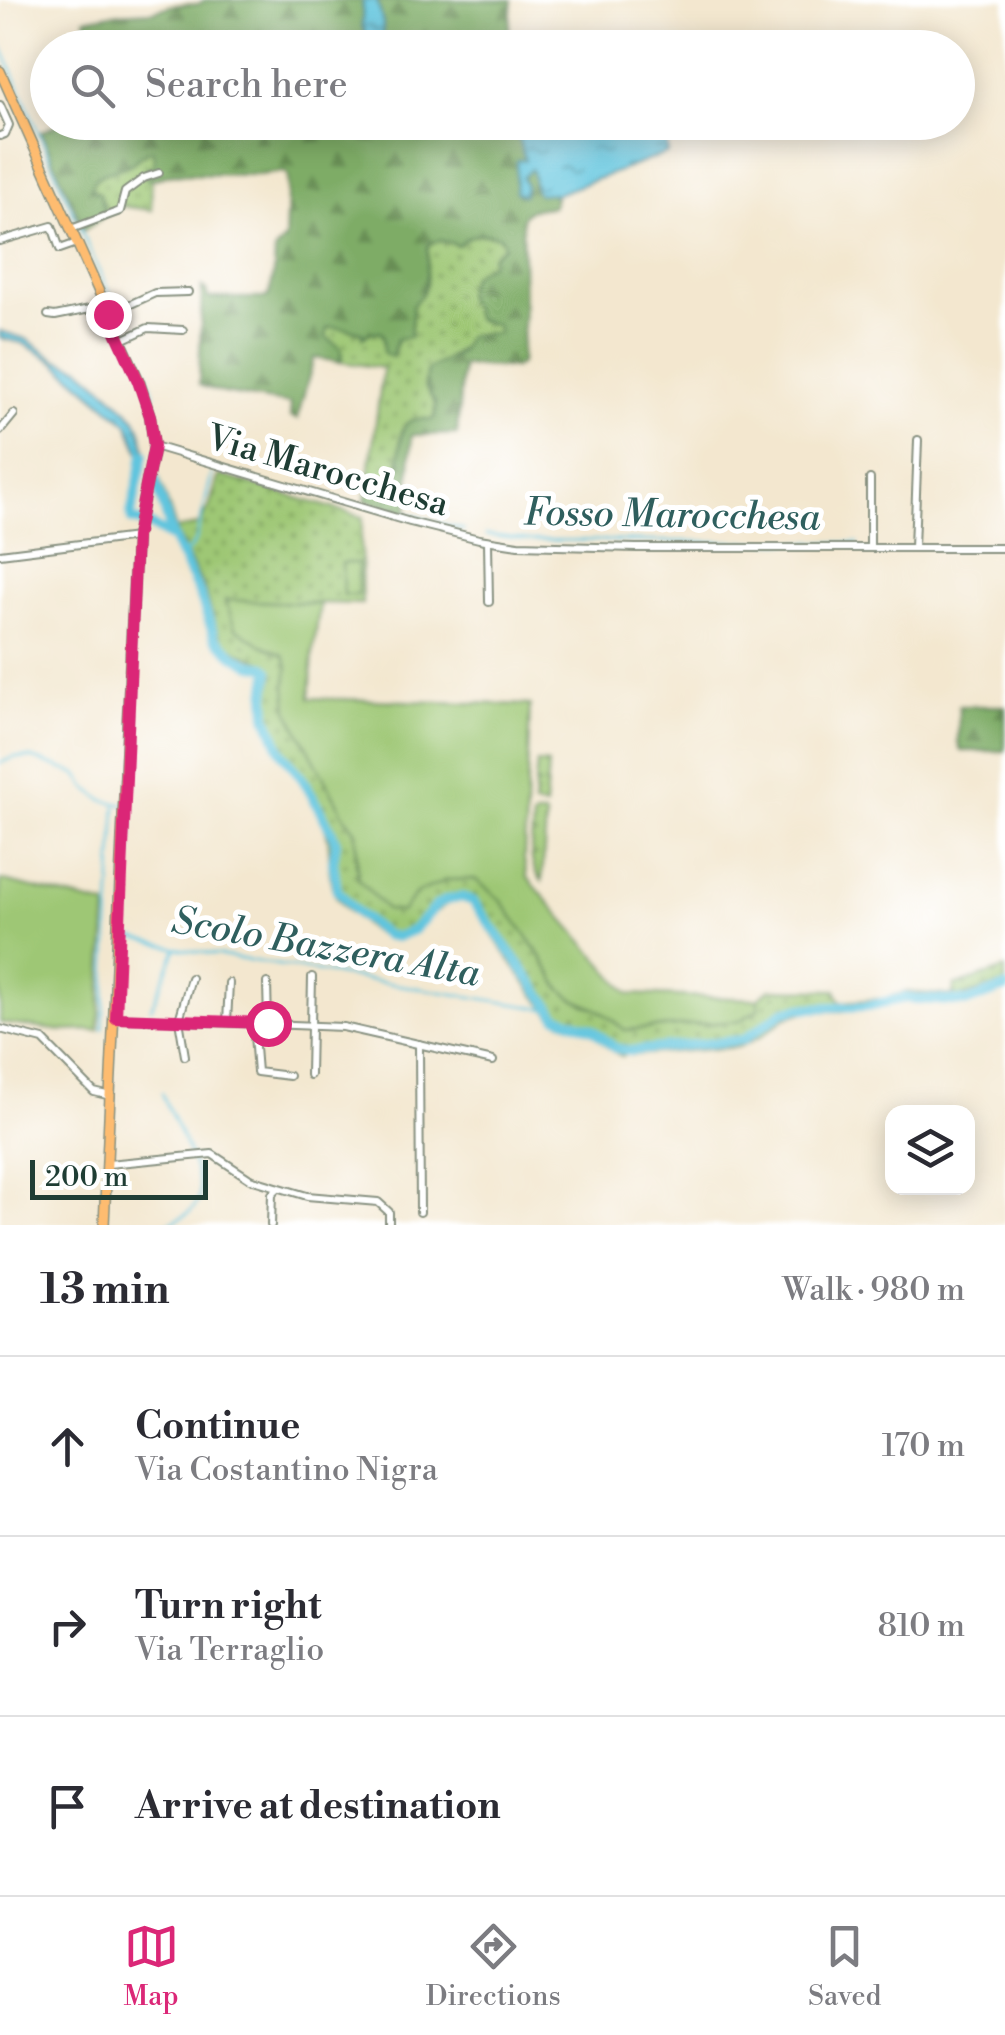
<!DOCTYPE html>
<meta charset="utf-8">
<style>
:root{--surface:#fff;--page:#f7f7f7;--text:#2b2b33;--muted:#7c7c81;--line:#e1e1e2;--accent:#db2777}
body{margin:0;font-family:"Libre Bodoni",serif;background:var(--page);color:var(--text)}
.controls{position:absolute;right:30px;bottom:30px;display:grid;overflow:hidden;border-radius:20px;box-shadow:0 5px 25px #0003}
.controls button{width:90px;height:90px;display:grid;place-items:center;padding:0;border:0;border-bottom:2px solid var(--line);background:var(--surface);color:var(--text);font:50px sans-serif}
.scale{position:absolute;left:30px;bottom:25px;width:178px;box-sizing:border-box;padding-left:10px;border:5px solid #1f3d34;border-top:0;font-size:28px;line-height:35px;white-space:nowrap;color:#1f3d34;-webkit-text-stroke:8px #fff;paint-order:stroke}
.stop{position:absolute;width:30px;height:30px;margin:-22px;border:8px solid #db2777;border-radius:50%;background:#fff}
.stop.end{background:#db2777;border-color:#fff;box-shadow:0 2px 10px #0008}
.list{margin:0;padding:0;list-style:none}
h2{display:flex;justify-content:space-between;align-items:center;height:130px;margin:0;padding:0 40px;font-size:42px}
h2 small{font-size:32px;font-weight:400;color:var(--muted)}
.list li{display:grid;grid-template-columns:65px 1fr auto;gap:30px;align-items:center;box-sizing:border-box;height:180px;padding:0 40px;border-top:2px solid var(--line)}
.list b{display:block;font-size:38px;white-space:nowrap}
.list p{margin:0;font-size:32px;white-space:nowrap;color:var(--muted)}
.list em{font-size:32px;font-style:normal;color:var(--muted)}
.icon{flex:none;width:55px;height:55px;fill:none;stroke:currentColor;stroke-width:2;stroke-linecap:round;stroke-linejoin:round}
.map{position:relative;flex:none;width:1005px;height:1225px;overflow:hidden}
.search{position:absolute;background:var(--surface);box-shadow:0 5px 25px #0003;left:30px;right:30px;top:30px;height:110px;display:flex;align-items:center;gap:25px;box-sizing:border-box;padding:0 35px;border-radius:55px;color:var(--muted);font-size:38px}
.sheet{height:670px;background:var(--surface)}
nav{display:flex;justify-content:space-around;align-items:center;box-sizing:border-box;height:140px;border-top:2px solid var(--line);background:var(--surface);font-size:28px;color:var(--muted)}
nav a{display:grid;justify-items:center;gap:5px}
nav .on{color:var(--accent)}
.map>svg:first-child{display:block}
</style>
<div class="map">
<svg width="1005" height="1225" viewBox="0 0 1005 1225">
<defs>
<pattern id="grass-dots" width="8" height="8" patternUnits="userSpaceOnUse" patternTransform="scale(2.5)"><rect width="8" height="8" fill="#9ec774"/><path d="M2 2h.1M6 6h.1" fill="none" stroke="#80a360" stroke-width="1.8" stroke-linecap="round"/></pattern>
<pattern id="forest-firs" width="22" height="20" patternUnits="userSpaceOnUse" patternTransform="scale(2.5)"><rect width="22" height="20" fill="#7eac66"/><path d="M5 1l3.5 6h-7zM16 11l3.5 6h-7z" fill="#678d55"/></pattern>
<pattern id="water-ripples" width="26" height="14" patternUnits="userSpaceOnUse" patternTransform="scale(2.5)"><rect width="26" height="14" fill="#60c5de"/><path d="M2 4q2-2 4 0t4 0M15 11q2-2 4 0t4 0" fill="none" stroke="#4fa1b5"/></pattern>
</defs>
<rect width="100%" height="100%" fill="#fff"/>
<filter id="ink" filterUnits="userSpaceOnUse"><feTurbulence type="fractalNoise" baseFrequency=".01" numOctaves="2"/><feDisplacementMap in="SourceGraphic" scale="20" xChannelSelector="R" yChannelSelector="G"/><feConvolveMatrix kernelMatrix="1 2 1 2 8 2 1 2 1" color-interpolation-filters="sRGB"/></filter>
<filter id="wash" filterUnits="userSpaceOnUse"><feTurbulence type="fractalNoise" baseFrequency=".0048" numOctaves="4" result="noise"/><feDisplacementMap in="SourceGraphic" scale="40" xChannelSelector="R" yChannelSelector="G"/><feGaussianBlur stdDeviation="2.25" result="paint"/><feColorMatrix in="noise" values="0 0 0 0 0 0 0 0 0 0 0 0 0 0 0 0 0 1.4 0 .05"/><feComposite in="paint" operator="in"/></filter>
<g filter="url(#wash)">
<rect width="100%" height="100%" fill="#f3e7cf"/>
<!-- grass -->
<g fill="url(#grass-dots)" stroke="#5e8254" stroke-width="2.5">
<path d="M483,30L500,34L501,38L496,47L423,48L426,42L460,33L474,35Z"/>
<path d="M147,150H152C158,160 152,168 146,178L151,180L152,210L121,206L106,215L101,198L92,189L91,185C100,171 114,172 127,165C134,161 140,155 147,150Z"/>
<path d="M477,234L497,236L504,242V247L492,256L490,264L468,284L474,315L476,319L496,325L498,333L479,334L426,374L425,387L435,403V417L431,420L422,418L401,437L399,472L392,499H388L376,479L369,474L383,368L341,362L342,354L326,337L325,332L331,326C339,327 361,332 367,335L371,332H380L394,352L397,339L410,337L413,305L426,285L428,246L432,242L445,241L458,246L468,235Z"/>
<path d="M219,475L363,517L361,539L362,604L227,601L262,645L284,654L288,666L286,686L345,817L356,832V865L401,911L417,893L446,879H475L501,900L537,950L561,989L574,999L601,1011L625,1030L739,1021L758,1009L757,999L770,989L836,990L840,1002L879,999L843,1011H807L787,1017L760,1037L738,1047L631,1055L629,1052L622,1056C609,1051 602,1041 592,1033C581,1025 567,1026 556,1019C542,1009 509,958 496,940C488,930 481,910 470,903C442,887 419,942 392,940C382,939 373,931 365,925C355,916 340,905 334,892C325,870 334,846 324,825C307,786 276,751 269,708C267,695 273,683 273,671C262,657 240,657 226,644C212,630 211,605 203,587C186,551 164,518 159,478L176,529L198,525L209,508Z"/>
<path d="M537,763L548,764L545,807L534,805L535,785H540L535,784Z"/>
<path d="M536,815H544L546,818L542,881C526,864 532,839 533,818Z"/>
<path d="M1005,969V984L961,997L955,999L911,994L888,997L907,992L953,996L954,986Z"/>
</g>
<!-- forest -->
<g fill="url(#forest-firs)" stroke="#4e744d" stroke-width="2.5">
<path d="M205,0H363L362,25L367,40L366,48L92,47L85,19L117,13L154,11L173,5L198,4Z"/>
<path d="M377,0H512L508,47H496L501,38L500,34L483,30L474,35L455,34L440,44L426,42L423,47H415L414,43L410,42L407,47H382L383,24Z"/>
<path d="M62,122L518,123V138L526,161H521L519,195L524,194L526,191C523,181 520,174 531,169L555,197L553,206C541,210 526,205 522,219L524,306L521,363L514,368L462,365L457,434L412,435L407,514L365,501L369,474C380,478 379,492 388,499L392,498C394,490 397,482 398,473C403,448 391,411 431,420L435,417V403L425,387L427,370L460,351L466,338L470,335L498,333L496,325L476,319L472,306L466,299C467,277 472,273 490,264L492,255L504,246L502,238C485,231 470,232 458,246C448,242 437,237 428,246L426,285L422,294L413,305L410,337L397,339L392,357L384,353L383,335L380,332H371L363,338V333C357,330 333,326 327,328L326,337L341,348V362L314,358L297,419L290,417L291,404L224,393L199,385L202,287L206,290L208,298H265L269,295L274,273L275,250L285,240L288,175L284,172L258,175L173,174L151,180L146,178L147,169L154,164V155L152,150C142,153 139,158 131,164C117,173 94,168 92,189L100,193L106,215L84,230L41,132Z"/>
<path d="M959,706H1005V751H961L958,742Z"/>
</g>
<!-- green -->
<g fill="#9ec774" stroke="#5e8254" stroke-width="2.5">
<path d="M342,563H358V595H343Z"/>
<path d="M225,600L320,604L313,652L310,698L530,705L524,859L527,877L629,994L757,999L759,1009L739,1021L625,1030L601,1011L574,999L561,989L537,950L501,900L475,879L446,880L417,893L401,912L387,910L358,879L356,832L345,817L288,710L286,686L288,666L284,655L262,645L235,628Z"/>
<path d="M0,880L107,906L99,1030L63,1031L0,1023Z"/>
</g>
<!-- water -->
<g fill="url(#water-ripples)" stroke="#408189" stroke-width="2.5">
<path d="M363,0H377L383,24L382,47H366L367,40L362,25Z"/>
<path d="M518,123V122L673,123L666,139L668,153L554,195L552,193L538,194C531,186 536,177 531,169L522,178L526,186L523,195L515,192L517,160H525L518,138Z"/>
<path d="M0,331L26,339L57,360L81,368L111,394L136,419L140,428L147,455L144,469L141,455L128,424L56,363L22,343L0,338Z"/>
</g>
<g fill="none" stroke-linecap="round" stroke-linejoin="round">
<!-- stream -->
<g stroke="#60c5de" stroke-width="2.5">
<path d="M0,43C39,131 74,221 116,307"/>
<path d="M119,314L145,367L154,395"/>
<path d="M407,514L464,530"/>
<path d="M486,535L528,540L857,543"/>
<path d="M182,554L190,549L196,540L212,474"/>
<path d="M0,763L15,757L32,758L77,774L87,788L103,800L133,807L126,931L130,937L176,948L551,1010"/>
<path d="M151,1008L176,949"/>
<path d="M103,1029L116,806"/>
<path d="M162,1093C170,1116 204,1175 199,1197C196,1213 177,1220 164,1225"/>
</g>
<!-- river -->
<g stroke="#60c5de" stroke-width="10">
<path d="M144,454L131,514L132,520L147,524L173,538"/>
<path d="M155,479L173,538L200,595L215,638L235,656L249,664L266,667L269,671L266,696L267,716L281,751L304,781L332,832L336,843L333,862L337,890L356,912L385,935L396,937L413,930L437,905L446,900L462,897L473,901L557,1016L591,1028L615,1048L630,1051L743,1040L783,1012L799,1008L867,1006L904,998L967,1002L1005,988"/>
</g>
</g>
</g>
<g filter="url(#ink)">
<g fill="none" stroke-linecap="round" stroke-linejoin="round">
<defs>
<g id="minor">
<path d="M0,105L9,125L5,134L0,136"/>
<path d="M71,229L120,211L125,192L144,178L159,173"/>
<path d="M0,241L52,226L60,249L77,243"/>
<path d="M109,314L155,293L188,292"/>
<path d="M48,315L55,316L105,306"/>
<path d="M120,341L148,328L183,330"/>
<path d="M0,431L14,414"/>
<path d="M154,446L410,522L479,539L518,545L636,548H1005"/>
<path d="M870,479V547"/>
<path d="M488,541L489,602"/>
<path d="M914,548L918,440"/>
<path d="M0,554L136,537"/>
<path d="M267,983L268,1023"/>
<path d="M116,1018L343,1027L493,1061"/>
<path d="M227,1022L229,983"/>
<path d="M253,1023L257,1072L289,1076"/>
<path d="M0,1029L43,1040L94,1092L111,1096"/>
<path d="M419,1044L420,1212"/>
<path d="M185,1056L179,1020L191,978"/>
<path d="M310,1075L312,977"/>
<path d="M108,1164L212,1154L250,1179L307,1196L378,1202L389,1212V1225"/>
<path d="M271,1225L272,1194L278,1188"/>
</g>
<path id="major" d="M0,71L139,381L150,416L154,446L136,537L104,1225"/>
</defs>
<!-- minor casing -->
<use href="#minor" stroke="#899282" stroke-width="10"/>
<!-- major casing -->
<use href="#major" stroke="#899282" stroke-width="12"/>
<!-- minor -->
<use href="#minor" stroke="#fff" stroke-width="6"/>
<!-- major -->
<use href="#major" stroke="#febc70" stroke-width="9"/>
</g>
</g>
<g fill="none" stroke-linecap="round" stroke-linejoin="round" filter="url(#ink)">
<!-- route -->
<path stroke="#db2777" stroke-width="12" d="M108,314L138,381L150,416L154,446L136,537L116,1018L268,1023"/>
</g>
<g text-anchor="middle" stroke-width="10" stroke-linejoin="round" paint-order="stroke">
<!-- street labels -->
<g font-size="35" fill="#1f3d34" stroke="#fff">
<text transform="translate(328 470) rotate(16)" y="12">Via Marocchesa</text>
</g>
<!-- water labels -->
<g font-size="38" font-style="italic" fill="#2f5f5e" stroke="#fff">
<text transform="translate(672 514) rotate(1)" y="13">Fosso Marocchesa</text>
<text transform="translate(326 946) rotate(10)" y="13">Scolo Bazzera Alta</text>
</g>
</g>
</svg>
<div class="controls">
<button><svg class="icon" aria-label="layers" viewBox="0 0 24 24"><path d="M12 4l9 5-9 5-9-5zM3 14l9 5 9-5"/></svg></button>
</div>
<div class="scale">200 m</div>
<div class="stop" style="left:268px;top:1023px"></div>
<div class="stop end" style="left:108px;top:314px"></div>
<div class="search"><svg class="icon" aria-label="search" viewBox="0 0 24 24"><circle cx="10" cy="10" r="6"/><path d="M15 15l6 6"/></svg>Search here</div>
</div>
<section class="sheet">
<h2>13 min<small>Walk · 980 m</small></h2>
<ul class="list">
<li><svg class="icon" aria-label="ahead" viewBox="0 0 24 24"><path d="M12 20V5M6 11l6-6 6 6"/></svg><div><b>Continue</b><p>Via Costantino Nigra</p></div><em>170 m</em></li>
<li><svg class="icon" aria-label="right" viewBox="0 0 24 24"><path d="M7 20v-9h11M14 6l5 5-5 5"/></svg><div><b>Turn right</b><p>Via Terraglio</p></div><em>810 m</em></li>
<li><svg class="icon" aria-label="arrive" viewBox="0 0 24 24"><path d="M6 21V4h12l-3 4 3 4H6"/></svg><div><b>Arrive at destination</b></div></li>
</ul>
</section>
<nav>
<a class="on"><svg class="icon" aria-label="map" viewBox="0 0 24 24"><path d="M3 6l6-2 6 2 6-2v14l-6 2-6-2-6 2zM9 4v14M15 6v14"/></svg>Map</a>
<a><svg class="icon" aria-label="directions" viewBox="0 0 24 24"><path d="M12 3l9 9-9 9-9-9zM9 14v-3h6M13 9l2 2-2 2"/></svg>Directions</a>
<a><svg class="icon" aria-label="saved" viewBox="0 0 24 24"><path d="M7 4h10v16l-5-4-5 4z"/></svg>Saved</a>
</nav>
